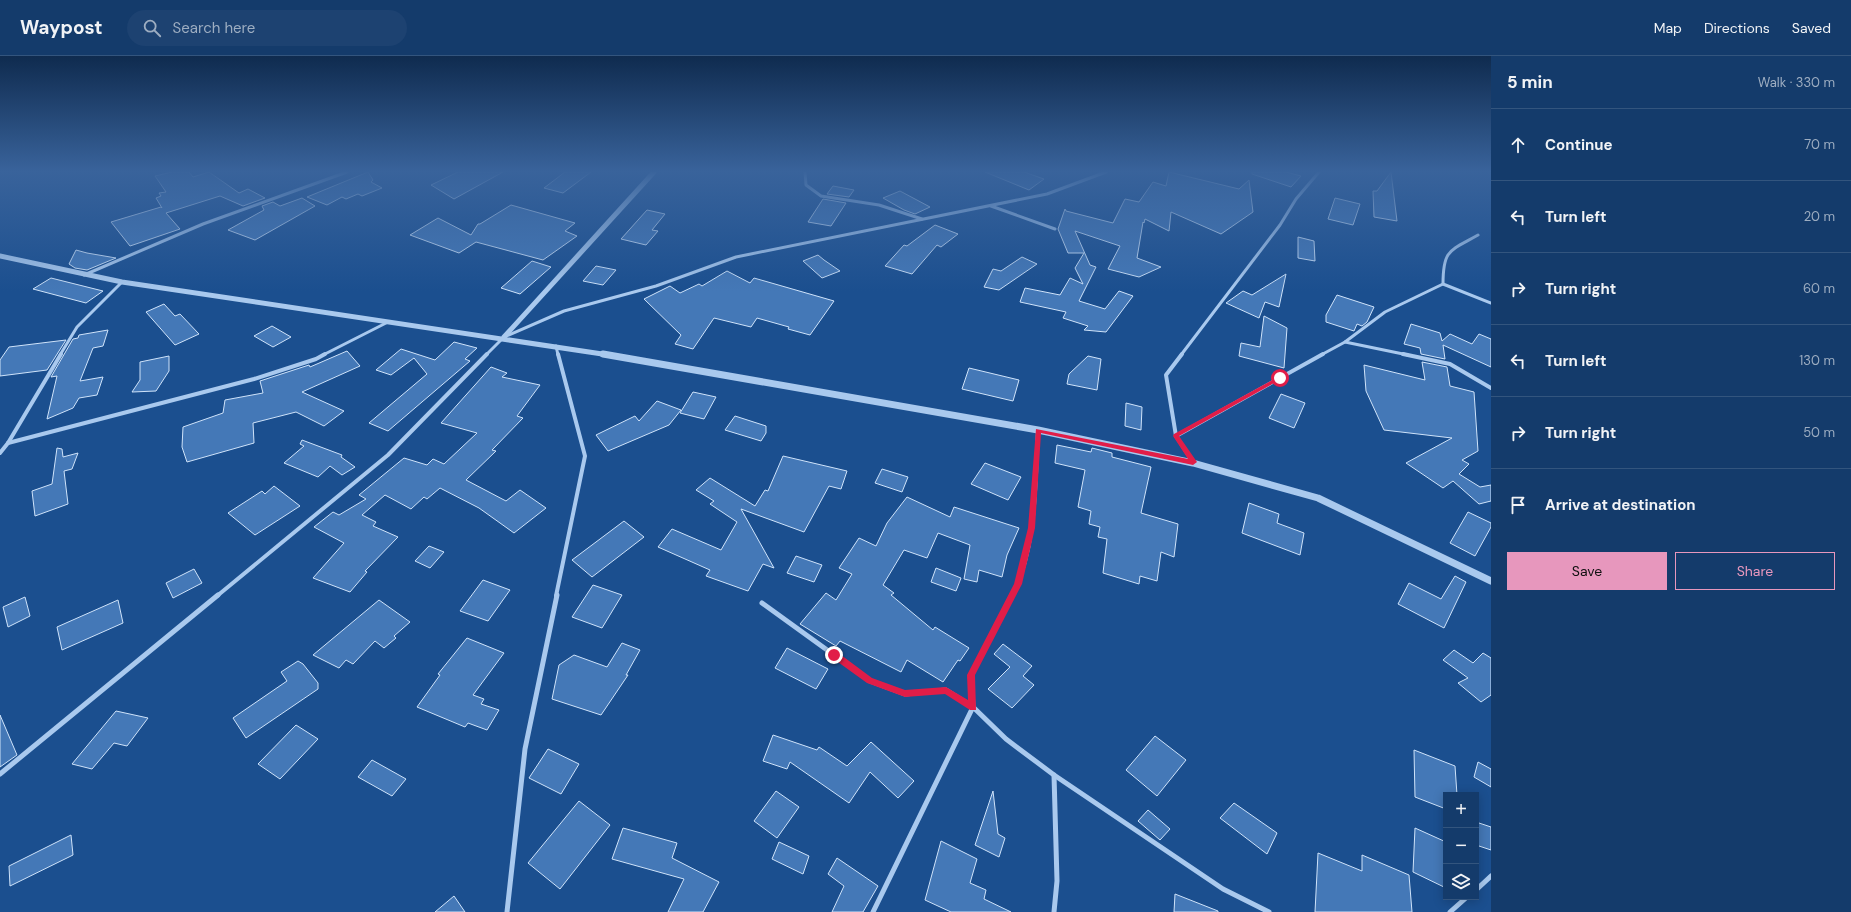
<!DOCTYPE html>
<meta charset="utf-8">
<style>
:root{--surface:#143b6b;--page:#1d4271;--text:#f1f3f6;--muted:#9dadc1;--line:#33557e;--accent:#e797bd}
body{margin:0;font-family:"DM Sans",sans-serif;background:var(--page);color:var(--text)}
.controls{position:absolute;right:12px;bottom:12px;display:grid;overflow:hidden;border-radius:0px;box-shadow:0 2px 10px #0003}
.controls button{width:36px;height:36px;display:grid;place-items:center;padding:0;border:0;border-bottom:1px solid var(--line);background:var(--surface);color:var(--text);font:20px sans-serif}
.stop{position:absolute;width:12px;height:12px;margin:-9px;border:3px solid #e11d48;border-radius:50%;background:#fff}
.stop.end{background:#e11d48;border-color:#fff;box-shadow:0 1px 4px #0008}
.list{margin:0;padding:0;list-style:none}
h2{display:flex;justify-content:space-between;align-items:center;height:52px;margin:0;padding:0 16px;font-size:17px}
h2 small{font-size:13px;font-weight:400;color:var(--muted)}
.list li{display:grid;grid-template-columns:26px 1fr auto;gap:12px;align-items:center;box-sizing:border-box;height:72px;padding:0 16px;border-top:1px solid var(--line)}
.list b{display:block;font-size:15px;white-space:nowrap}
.list em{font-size:13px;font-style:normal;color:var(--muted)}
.actions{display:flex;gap:8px;padding:12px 16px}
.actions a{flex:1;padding:9px 0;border:1px solid var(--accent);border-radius:0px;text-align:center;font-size:14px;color:var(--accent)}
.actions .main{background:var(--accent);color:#111}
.icon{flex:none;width:22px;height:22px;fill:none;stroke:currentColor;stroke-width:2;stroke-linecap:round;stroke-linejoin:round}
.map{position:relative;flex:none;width:1491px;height:856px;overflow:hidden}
header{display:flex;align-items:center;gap:24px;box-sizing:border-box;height:56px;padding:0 20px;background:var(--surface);border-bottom:1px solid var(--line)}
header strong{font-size:19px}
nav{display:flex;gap:22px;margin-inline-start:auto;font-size:14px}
.search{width:280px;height:36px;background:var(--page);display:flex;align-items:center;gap:10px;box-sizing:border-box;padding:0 14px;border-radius:22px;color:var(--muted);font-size:15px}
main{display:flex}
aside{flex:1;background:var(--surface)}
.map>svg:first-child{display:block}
</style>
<header>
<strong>Waypost</strong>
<div class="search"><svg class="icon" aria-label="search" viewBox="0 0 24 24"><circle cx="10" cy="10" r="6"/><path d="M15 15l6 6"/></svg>Search here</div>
<nav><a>Map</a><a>Directions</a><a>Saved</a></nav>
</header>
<main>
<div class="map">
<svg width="1491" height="856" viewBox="0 0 1491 856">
<rect width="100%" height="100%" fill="#1b4f8f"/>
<!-- building -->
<g fill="#4478b7" stroke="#cfe3fa">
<path d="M172,116H189L193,121L209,116L239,137L248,133L265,142L243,150L220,140L166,157L180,173L130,190L111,166L161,151L162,152L156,142L161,140L159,137L166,136L155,120Z"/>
<path d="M368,116L373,124L371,126L382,132L362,140L358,138L346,143L342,141L327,149L307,141Z"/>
<path d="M458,116H503L454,143L431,129Z"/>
<path d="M565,116H591L563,137L544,132Z"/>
<path d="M985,116H1024L1044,123L1029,134Z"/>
<path d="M1169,116L1239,133L1249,124L1253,156L1221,178L1171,156L1169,175L1145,163L1144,167L1143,166L1137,202L1161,211L1139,221L1108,213L1120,190L1075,175L1090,209L1096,211L1079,245L1105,253L1119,235L1133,240L1106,276L1084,274L1088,270L1063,262L1066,256L1020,246L1025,232L1060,239L1070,222L1083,228L1075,212L1084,197H1068L1058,173L1065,153L1066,155L1113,167L1125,143L1139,146L1153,126L1166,130Z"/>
<path d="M1252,116H1286L1301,120L1291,131L1252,118Z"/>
<path d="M1391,116L1397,165L1374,161L1373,135H1377Z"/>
<path d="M833,130L854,134L849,141L827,138Z"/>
<path d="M900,135L930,151L915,158L904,154L883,142Z"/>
<path d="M302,142L315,150L255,184L228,174L264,154L262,150L273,146L280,150Z"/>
<path d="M1335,142L1360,148L1353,169L1328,163Z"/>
<path d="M823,143L846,147L831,170L808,166Z"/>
<path d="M511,149L575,167L565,175L577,180L543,204L476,186L459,197L410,179L438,162L471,179L478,168H480Z"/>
<path d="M647,154L665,158L652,174L658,175L646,189L621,183Z"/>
<path d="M935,169L958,178L941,191L937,189L912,218L885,210L904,189L907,190Z"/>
<path d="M1298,181L1314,185L1315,205L1298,202Z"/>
<path d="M76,194L87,197L116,202L87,214L75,212L69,208Z"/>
<path d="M818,199L824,204L840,215L822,222L803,205Z"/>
<path d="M1022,201L1037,208L999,234L984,231L993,213L1001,215Z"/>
<path d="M532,205L551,211L520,238L501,232Z"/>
<path d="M596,210L616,214L603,229L583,225Z"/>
<path d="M727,215L750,227L754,222L834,245L810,279L788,273L789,271L757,262L751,271L714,262L693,293L675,288L681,279L644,243L670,230L680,237L699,228L702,230Z"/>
<path d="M1286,218L1279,251L1265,246L1259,262L1226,247L1243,235L1252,239Z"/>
<path d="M51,222L103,235L86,247L33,233Z"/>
<path d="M1337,239L1374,251L1367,266L1362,270L1357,268L1354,275L1326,266V259Z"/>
<path d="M164,248L175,260L180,258L199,278L175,289L146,256Z"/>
<path d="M1264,260L1287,272L1284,312L1239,300L1241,287L1260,291Z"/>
<path d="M1411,268L1440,277L1442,285L1450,278L1472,288L1479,278L1491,283V311L1443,289L1445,303L1421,298L1420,292L1404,288Z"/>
<path d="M272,270L291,281L273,291L254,280Z"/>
<path d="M108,274L103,290L93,292L80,325L103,321L97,339L79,342L73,352L47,363L57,320L51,321L73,283L78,282L79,279Z"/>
<path d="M66,284L47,314L0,320V304L9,291Z"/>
<path d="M454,286L477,292L465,303L470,305L388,375L369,367L427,318L414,302L391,319L376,314L401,293L435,304Z"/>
<path d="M347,295L360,310L302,336L344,355L324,370L296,356L253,367L254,387L187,406L182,391L183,371L223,357L225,344L263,337L260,325L309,309L310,311Z"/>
<path d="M169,300V315L156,335L132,336L140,324V306Z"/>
<path d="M1088,300L1101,303L1097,334L1067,328L1069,318Z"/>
<path d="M1422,306L1447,311L1450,330L1474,336L1478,395L1462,404L1469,408L1459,418L1480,431L1491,429V445L1479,448L1453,425L1443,432L1406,407L1452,382L1384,374L1366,335L1364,309L1425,324Z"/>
<path d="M491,311L507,317L502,321L540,329L517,360L523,362L492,394L496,395L466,424L506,445L520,434L546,452L514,477L479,452L440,432L427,443L424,441L411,453L385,439L362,459L376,466L373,470L398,481L365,515L367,516L350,536L313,522L344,487L314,471L333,456L339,459L366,443L359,439L404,402L427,409L433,403L444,408L477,377L441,367Z"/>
<path d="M969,312L1019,324L1013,345L962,333Z"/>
<path d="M693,336L716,341L704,363L680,357Z"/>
<path d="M1281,338L1305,347L1294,372L1269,362Z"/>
<path d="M657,345L681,354L669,369L608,395L596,379L635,360L639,365Z"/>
<path d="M1126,347L1142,351L1141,374L1125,370Z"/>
<path d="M735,360L766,370V377L761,385L725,374Z"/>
<path d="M302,384L342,399L341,401L355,411L342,419L330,410L318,421L284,407L304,390L300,388Z"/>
<path d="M1057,389L1091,396L1092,392L1112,397V401L1151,411L1141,457L1178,468L1174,501L1161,496L1157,525L1140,520L1139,528L1103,517L1107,483L1098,481L1100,471L1089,468L1091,455L1078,451L1085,414L1055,407Z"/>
<path d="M57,392L62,393L63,401L78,397L72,413L64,415L68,448L35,460L32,435L52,428Z"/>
<path d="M783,400L847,415L841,433L829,430L804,476L741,453L774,512L763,508L748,535L706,520L710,514L658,491L672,473L721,494L737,466L710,448L714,445L696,434L710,422L755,450L765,434L768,435Z"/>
<path d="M985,407L1021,421L1008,444L971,428Z"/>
<path d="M882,413L908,421L902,436L875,427Z"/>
<path d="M274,430L300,450L255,479L228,457L262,435L265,438Z"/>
<path d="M907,441L950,461L954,451L1019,472L1007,499L1002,521L979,514L977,526L964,523L970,489L938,477L927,502L904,494L883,529L894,537L891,539L933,574L935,571L969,592L960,605L958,604L943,626L907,604L901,616L840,585L836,590L800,568L826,537L836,544L852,518L839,512L859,482L876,490L887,467Z"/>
<path d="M1249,447L1279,458L1277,467L1304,477L1300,499L1242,477Z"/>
<path d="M1468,456L1491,467V471L1475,500L1450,487Z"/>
<path d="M624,465L644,481L592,521L572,504Z"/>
<path d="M429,490L444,496L430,512L415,505Z"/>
<path d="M796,500L822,509L814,526L787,517Z"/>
<path d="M936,512L961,522L956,535L931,526Z"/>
<path d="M194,513L202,527L173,542L166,527Z"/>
<path d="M1455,520L1466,526L1444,572L1398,548L1409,527L1441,543Z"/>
<path d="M483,524L510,534L488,565L460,555Z"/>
<path d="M593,529L622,539L602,572L572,561Z"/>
<path d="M25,541L30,560L8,571L3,551Z"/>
<path d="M118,544L123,567L62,594L57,571Z"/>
<path d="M379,544L410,566L394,580L396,582L384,592L375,585L353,608L346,604L339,612L313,599Z"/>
<path d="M467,582L504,597L473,639L484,643L481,648L499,654L487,674L468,667L465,671L417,651L440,619L438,618Z"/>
<path d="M622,587L640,594L626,619H628L601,659L552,643L559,609L574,599L607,611Z"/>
<path d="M1003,588L1032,610L1023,620L1034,629L1012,652L988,633L1010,611L994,598Z"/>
<path d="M787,592L828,613L816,633L775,612Z"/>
<path d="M1454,594L1473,607L1483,597L1491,602V639L1481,646L1458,627L1468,622L1443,604Z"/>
<path d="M298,605L303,608L318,627V633L246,682L233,662L287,625L281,616Z"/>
<path d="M116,655L148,662L127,690L114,687L92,713L72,708Z"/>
<path d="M0,659L17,699L0,711Z"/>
<path d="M296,669L318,683L280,723L258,708Z"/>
<path d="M773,679L817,694L819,691L847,710L871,686L914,725L898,742L870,716L849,747L790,706L787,713L763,705Z"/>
<path d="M1155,680L1186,704L1157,740L1126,714Z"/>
<path d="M548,693L579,708L561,738L529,722Z"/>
<path d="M1414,694L1455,710L1457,739H1446V753L1415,741Z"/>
<path d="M372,704L406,723L392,740L358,721Z"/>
<path d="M1478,706L1491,713V731L1474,721Z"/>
<path d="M776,735L799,751L777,782L754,765Z"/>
<path d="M993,735L998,778L1005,782L999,801L975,789Z"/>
<path d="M579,745L610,769L560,833L528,807Z"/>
<path d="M1234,747L1277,777L1267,798L1220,762Z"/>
<path d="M1148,754L1170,773L1160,784L1138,765Z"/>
<path d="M1476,766L1491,771V794L1476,789Z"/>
<path d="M623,772L677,787L672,802L719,826L703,856H668L684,823L612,803Z"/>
<path d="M1415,772L1446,786V832L1413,816Z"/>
<path d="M71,779L73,799L10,830L9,810Z"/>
<path d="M941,785L977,803L970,827L986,834L984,843L1011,856H951L925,844Z"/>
<path d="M779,786L809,800L803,818L772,803Z"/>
<path d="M1318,797L1362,815V799L1409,819L1412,856H1315Z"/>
<path d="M837,802L878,830L863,856H832L844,830L828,818Z"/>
<path d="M1175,838L1218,855V856H1174Z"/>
<path d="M454,840L465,856H435Z"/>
</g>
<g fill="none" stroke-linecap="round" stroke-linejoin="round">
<!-- minor-far2 -->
<g stroke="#a9c9ee" stroke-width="3">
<path d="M805,116L806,129L821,140L879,149L922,163"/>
<path d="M991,150L1055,173"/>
<path d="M84,219L203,168L347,116"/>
<path d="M1443,228C1443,193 1450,195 1478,179"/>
<path d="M1345,286L1408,299"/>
<path d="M556,290L558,299"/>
<path d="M60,299L77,271L122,226"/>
<path d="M323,299L388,266"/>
<path d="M486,299L504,281L564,255L656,230L736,201L1047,138L1106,116"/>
<path d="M1181,299L1280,169L1296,143L1319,116"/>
<path d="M1321,299L1345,286L1385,256L1443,228L1491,247"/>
</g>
<!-- minor-far1 -->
<g stroke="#a9c9ee" stroke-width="4">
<path d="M1182,298L1166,319L1176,380L1193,406"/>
<path d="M1403,298L1450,308L1491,332"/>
<path d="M1176,380L1323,298"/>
<path d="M8,387L254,323L316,303L325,298"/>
<path d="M0,397L8,387L61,298"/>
<path d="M217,540L388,399L487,298"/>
<path d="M556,540L585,400L558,298"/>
<path d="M1012,540C1037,491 1035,428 1038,374"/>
</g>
<!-- minor -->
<g stroke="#a9c9ee" stroke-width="5">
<path d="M762,547L870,625L905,638L946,634L973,651L1006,683L1054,719L1223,833L1269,856"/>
<path d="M0,718L218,539"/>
<path d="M1054,719L1057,825L1054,856"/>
<path d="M1476,834L1491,820"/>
<path d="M507,856L525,693L557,539"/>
<path d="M873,856L973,651L971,619L1012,539"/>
<path d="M1450,856L1467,841"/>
</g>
<!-- tertiary-far1 -->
<g stroke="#a9c9ee" stroke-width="5">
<path d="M0,200L122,226L609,299"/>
<path d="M504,281L654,116"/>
</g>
<!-- tertiary -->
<path stroke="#a9c9ee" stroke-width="7" d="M603,298L1038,374L1193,407L1318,442L1491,525"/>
</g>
<!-- sky -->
<linearGradient id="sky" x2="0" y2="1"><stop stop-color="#0f2b4f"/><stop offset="0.49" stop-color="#39639b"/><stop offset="1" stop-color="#39639b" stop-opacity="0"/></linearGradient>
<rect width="1491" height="235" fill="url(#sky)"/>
<!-- route -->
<path fill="#e11d48" d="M1278,321L1283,322L1179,380L1197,406L1193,409L1041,377L1035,472L1022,528L975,619L976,654H970L945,638L905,641L867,627L831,601V596H837L872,622L905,634L946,631L968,644L967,619L1014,528L1028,472L1036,373L1188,403L1173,380L1174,378Z"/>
</svg>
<div class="controls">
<button>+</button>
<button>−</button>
<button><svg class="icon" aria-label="layers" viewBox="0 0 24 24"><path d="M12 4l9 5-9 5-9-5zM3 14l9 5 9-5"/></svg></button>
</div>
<div class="stop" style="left:1280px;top:322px"></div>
<div class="stop end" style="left:834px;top:599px"></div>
</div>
<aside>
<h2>5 min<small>Walk · 330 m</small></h2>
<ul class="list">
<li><svg class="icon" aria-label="ahead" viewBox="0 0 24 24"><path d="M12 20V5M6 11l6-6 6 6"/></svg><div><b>Continue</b></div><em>70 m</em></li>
<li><svg class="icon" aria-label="left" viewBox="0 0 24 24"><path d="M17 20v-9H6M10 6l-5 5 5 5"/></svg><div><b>Turn left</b></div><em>20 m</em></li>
<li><svg class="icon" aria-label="right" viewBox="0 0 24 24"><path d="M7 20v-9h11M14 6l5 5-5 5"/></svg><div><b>Turn right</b></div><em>60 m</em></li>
<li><svg class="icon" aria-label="left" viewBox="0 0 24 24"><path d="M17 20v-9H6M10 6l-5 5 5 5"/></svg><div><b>Turn left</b></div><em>130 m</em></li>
<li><svg class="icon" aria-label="right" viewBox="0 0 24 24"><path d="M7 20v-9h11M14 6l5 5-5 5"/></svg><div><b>Turn right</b></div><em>50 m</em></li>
<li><svg class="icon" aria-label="arrive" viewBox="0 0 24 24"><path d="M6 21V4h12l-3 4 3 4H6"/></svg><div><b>Arrive at destination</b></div></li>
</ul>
<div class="actions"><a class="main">Save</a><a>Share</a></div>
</aside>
</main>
